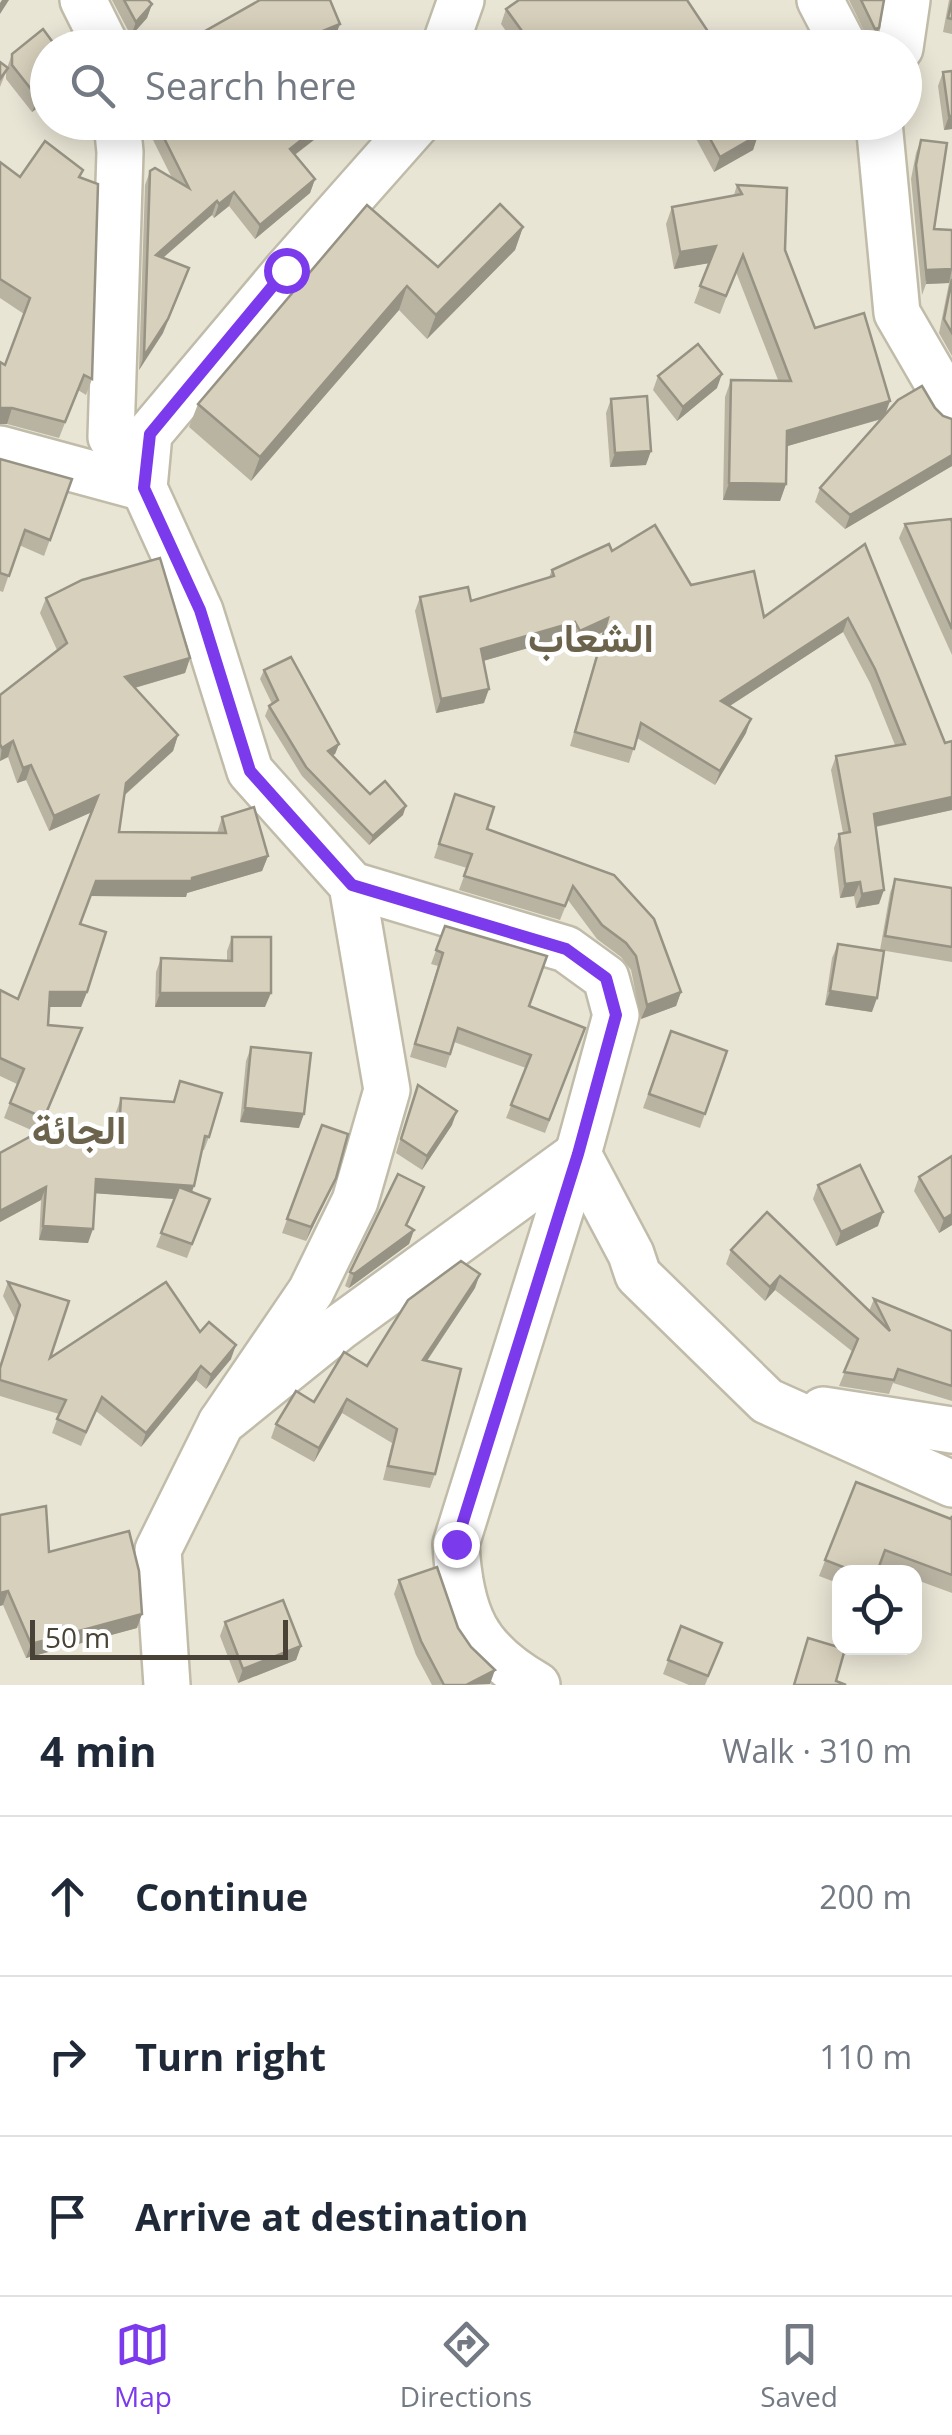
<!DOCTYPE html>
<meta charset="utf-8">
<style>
:root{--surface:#fff;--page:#f2f2f3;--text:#1f2937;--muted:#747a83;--line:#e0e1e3;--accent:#7c3aed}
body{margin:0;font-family:"Open Sans",Vazirmatn,sans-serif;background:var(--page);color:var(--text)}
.controls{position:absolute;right:30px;bottom:30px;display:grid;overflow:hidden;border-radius:20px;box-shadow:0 5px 25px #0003}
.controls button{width:90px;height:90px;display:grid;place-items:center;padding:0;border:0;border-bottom:2px solid var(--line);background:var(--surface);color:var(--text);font:50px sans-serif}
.scale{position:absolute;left:30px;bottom:25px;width:258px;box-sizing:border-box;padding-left:10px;border:5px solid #484336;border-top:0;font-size:28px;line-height:35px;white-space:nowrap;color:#484336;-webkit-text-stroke:8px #fff;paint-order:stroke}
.stop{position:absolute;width:30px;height:30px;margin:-22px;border:8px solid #7c3aed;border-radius:50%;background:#fff}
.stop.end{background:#7c3aed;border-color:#fff;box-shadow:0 2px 10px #0008}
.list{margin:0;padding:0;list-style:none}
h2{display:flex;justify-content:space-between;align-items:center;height:130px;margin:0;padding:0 40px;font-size:42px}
h2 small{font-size:32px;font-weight:400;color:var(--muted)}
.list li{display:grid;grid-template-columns:65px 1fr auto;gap:30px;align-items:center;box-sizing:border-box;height:160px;padding:0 40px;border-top:2px solid var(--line)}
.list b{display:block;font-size:38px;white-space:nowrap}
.list em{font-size:32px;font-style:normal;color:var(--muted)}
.icon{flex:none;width:55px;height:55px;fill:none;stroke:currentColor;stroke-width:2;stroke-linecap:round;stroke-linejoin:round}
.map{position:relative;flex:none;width:952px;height:1685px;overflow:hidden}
.search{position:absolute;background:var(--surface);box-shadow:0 5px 25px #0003;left:30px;right:30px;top:30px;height:110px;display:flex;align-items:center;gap:25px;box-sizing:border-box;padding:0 35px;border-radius:55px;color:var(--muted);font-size:38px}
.sheet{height:610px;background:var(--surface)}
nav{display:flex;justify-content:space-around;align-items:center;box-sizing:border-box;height:140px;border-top:2px solid var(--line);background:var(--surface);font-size:28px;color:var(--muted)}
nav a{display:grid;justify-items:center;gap:5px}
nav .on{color:var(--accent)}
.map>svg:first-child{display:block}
</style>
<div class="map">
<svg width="952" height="1685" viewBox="0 0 952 1685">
<rect width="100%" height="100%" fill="#f4f2e7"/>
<!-- residential -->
<path fill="#e9e5d5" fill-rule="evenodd" d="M0,0H952V1685H0ZM48,48H904V122H48ZM840,1572H914V1648H840Z"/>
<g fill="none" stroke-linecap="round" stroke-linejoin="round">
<defs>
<g id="minor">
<path d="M83,0L107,48"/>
<path d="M820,0L845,48"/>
<path d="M444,48L461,0"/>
<path d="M900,48L907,0"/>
<path d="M117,122L120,152L111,437L144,488"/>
<path d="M879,122L897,313L952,408"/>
<path d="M0,449L144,488"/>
<path d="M352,885L566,949L606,978L616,1015L578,1154L456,1544C460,1614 475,1650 537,1685"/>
<path d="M823,1410L952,1430"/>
<path d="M221,1423L311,1291L355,1201L387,1090L352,885L250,771L200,611L144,488L149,434L287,270L418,122"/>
<path d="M167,1685L158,1550L221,1423L340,1327L578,1154L631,1254L638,1275L767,1401L952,1484"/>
</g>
</defs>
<!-- minor casing -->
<use href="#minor" stroke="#c0bca9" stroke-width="50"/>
<!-- minor -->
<use href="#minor" stroke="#fff" stroke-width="45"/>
</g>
<!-- wall -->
<g fill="#b9b3a2">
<path d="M112,0H148L152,4L147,18L131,36Z"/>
<path d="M849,0H884L874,42L870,43Z"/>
<path d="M949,0H952V34L943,32Z"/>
<path d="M506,9L719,48H518L501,24Z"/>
<path d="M12,54L48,100L32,112L6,79V72L0,87V62L7,68Z"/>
<path d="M952,71V129L944,130L938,86L943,72Z"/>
<path d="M144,122H337L295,155L315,179L310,193L255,239L229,206L214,218L212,215L163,258V333L139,370L145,185L150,171L172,178Z"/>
<path d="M606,122H630L613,133Z"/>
<path d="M687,122H751L758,135L753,150L714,172Z"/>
<path d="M921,140L934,229L952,230V356L939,333L949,283L926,284L922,295L911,179L916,153Z"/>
<path d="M0,162L20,177L83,170L80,177L92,379L86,395L78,390L59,438L7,424L5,365L24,314L0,298Z"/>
<path d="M737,185L785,250L815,328L885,415L935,408L943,416L952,419V466L845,529L815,502L820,488L882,419L787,446L786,484L780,501L723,500L725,397L731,380H778L736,272L720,314L694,303L709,263L674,269L666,224L672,207L734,195Z"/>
<path d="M523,227L515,250L427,339L399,310L251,481L189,427L198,404L438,267Z"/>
<path d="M658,376L717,388L677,421L653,390Z"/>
<path d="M611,399L646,465L610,467L606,413Z"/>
<path d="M0,459L72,479L44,556L19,545L3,592L0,591Z"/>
<path d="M952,522V655L899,538L905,524Z"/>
<path d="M865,544L952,810L876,827L879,904L856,908L854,896L840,898L834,848L839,834L843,833L831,770L836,756L895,745L870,683L843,632L729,706L746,733L715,785L637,738L629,763L570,746L603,632L574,645L570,636L483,661L484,703L436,713L415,611L420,597L471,601L549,577L552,570L612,551L764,617Z"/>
<path d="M46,598L190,658L185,673L135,688L178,735L173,751L125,795L119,832L217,833L222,817L268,856L262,871L187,893L186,897L91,896L80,924L87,992L81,1007H49L48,1025L76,1044L38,1133L115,1132L116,1112L121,1098L173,1101L180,1081L209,1137L204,1150H202L192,1192L210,1199L187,1258L156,1247L175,1199L95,1193L88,1243L39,1240L41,1200L0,1222V1153L38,1133L4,1118L17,1084L0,1076V990L18,999L92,812L49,831L26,780L17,783L8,757L0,761V695L57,650L40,613Z"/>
<path d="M264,670L339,744L335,754L332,755L370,794L403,815L369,845L302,776L265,716L269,706L272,704L260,679Z"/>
<path d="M450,808L487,829L614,875L681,992L676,1006L641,1019L631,970L621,957L597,939L568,900L560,920L459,890L467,868L434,858Z"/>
<path d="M895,879L952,888V962L880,950L890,893Z"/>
<path d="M445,926L529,1006L585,1028L545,1133L506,1118L526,1068L454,1042L446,1068L410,1057L438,966L431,964Z"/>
<path d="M232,937L265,1007H155L156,972L161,958L227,961V951Z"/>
<path d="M838,944L872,1012L825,1005L832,958Z"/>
<path d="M671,1031L727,1051L700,1128L643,1108Z"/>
<path d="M251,1047L299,1128L240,1122L246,1061Z"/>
<path d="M413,1099L452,1125L422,1170L396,1153Z"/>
<path d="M322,1125L336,1178L306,1241L282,1233Z"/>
<path d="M919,1177L952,1225L939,1233L914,1191Z"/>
<path d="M818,1185L878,1226L836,1246L813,1199Z"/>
<path d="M424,1187L407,1226L414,1230L409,1244L349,1288L345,1286L350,1272Z"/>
<path d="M731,1250L869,1311L874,1299L952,1331V1401L893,1383L889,1394L839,1386L853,1352L775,1290L765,1301L726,1264Z"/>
<path d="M8,1282L50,1358L200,1332L231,1359L206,1389L196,1380L141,1447L96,1411L81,1446L52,1433L59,1414L0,1396V1366L15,1319L3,1296Z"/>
<path d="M475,1288L427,1361L435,1474L430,1488L383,1480L392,1443L342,1413L314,1462L271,1438L276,1424L314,1402L367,1366Z"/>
<path d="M856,1482L951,1519L952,1516V1593L914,1579V1572H897L880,1566L877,1572H840V1584L819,1576Z"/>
<path d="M0,1515L49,1552L137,1628L26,1658L3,1605L0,1606Z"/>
<path d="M399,1580L458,1628L490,1684L432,1685L416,1655L394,1594Z"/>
<path d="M225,1622L301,1646L296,1660L238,1683L220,1636Z"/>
<path d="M681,1626L722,1643L705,1685H689L663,1674Z"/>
</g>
<!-- shaded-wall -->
<g fill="#969284">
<path d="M2,0H9L0,14V3Z"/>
<path d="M152,4L147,18L131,36L136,22Z"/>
<path d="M340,24L335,37L311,48H295L298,41Z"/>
<path d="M879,28L874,42L870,43L875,29Z"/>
<path d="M539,36L535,48H528L530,42Z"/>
<path d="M48,90V100L32,112L38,98Z"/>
<path d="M949,116H952V129L944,130Z"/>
<path d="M324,122H337L285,162L290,149Z"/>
<path d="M617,122H630L613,133Z"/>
<path d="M758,135L753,150L714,172L720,157Z"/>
<path d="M315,179L310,193L255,239L260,225Z"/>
<path d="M234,192L229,206L214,218L219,204Z"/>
<path d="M217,201L212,215L150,269L156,255Z"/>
<path d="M523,227L515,250L427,339L436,315Z"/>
<path d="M716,246L710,263L674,269L680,252Z"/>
<path d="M952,269L949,283L926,284L928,270Z"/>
<path d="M184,282L163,333L139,370L144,356Z"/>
<path d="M407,286L399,310L251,481L260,457Z"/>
<path d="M722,374L717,388L677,421L683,407Z"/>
<path d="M890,401L884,418L781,448L787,431Z"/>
<path d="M0,408H12L7,424H0Z"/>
<path d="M651,451L646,465L610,467L615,453Z"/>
<path d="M952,455V466L845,529L850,515Z"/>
<path d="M729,483L786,484L780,501L723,500Z"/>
<path d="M608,618L603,632L574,645L580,631Z"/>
<path d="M848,618L843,632L716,715L721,701Z"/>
<path d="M575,622L570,636L476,663L481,649Z"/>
<path d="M190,658L185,673L120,692L125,677Z"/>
<path d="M489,689L484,703L436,713L441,699Z"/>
<path d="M751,719L746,733L715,785L720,771Z"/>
<path d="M178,735L173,751L121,798L126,783Z"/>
<path d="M13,741L8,757L0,761L2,748Z"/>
<path d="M339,744L335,754L325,760L328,751Z"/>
<path d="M31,765L26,780L17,783L23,768Z"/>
<path d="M98,796L92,812L49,831L54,816Z"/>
<path d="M952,797V810L869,828L874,814Z"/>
<path d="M406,806L403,815L369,845L373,836Z"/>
<path d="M268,856L262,871L187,893L186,897L91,896L96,881L192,878Z"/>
<path d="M860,882L854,896L840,898L845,884Z"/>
<path d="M884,890L879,904L856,908L862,894Z"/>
<path d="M830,991L877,998L872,1012L825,1005Z"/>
<path d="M50,992H87L81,1007H44Z"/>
<path d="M681,992L676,1006L641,1019L647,1005Z"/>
<path d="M160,993H271L265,1007H155Z"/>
<path d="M245,1108L304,1114L299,1128L240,1122Z"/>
<path d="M457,1111L452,1125L422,1170L427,1156Z"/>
<path d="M336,1178L330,1192L306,1241L311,1227Z"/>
<path d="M96,1179L194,1186L189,1200L91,1193Z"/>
<path d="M46,1187L41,1200L0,1222V1211Z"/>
<path d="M883,1212L878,1226L836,1246L841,1232Z"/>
<path d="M952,1214V1225L939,1233L944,1219Z"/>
<path d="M43,1226L93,1229L88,1243L39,1240Z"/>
<path d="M414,1230L409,1244L349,1288L354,1274Z"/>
<path d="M480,1274L475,1288L418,1374L423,1360Z"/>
<path d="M780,1276L775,1290L765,1301L770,1287Z"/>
<path d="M236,1345L231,1359L206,1389L211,1375Z"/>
<path d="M201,1366L196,1380L141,1447L146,1433Z"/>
<path d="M347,1399L342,1413L314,1462L319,1448Z"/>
<path d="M8,1591L3,1605L0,1606V1593Z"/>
<path d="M142,1614L137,1628L26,1658L31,1644Z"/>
<path d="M301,1646L296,1660L238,1683L243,1669Z"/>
<path d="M495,1670L490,1684L466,1685Z"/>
</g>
<!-- building -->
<g fill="#d7d0bc" stroke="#969284" stroke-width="2.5">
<path d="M124,0H148L152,4L136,22Z"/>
<path d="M260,0H330L340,24L298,41L303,48H170L181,42L182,44Z"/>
<path d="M519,0H687L719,48H547L539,36L530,42L506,9Z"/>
<path d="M861,0H884L879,28L875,29Z"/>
<path d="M952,0V19L948,18Z"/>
<path d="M43,29L57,48H48V90L38,98L12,65V54Z"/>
<path d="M0,62L8,68L0,79Z"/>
<path d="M952,71V116H949L943,72Z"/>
<path d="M156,122H324L290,149L315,179L260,225L234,192L219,204L217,201L156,255L189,268L168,319L144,356L150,171L155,168L189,188Z"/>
<path d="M701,122H751L758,135L720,157Z"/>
<path d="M921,140L947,143L934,229L952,230V269L928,270L927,281L916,165Z"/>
<path d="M45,141L83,170L79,177L98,184L92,379L84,375L65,422L12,408H0V362L5,365L30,298L0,279V162L20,177Z"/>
<path d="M737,185L787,188L785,250L815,328L864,313L890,401L787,431L786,484L729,483L731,380L791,381L743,255L726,296L700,286L716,246L680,252L672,207L742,194Z"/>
<path d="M500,204L523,227L436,315L407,286L260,457L198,404L367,205L438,267Z"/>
<path d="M952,279V333L944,319Z"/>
<path d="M698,344L722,374L683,407L658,376Z"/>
<path d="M922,386L935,408L943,416L952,419V455L850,515L820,488L898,400Z"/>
<path d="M647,396L651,451L615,453L611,399Z"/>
<path d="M0,459L72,479L50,540L25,530L9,576L0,573Z"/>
<path d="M951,519L952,522V629L905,524Z"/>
<path d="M655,525L691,585L754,571L764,617L865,544L945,743L952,741V797L874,814L884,890L862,894L860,882L845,884L839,834L850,832L836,756L905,744L875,669L848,618L721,701L751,719L720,771L641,723L634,749L575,732L608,618L580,631L575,622L481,649L489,689L441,699L420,597L468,587L471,601L554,576L552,570L609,544L612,551Z"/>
<path d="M160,558L190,658L125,677L178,735L126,783L119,832L226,833L222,817L254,807L268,856L192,878V881H96L80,924L106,932L87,992H50L48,1025L82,1028L44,1118L10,1103L24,1069L0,1058V990L18,999L98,796L54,816L31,765L23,768L13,741L2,748L0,744V695L67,643L46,598L82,580Z"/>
<path d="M291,657L339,744L328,751L370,794L385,781L406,806L373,836L306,767L269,706L278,700L264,670Z"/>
<path d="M455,794L494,807L487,829L614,875L654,919L681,992L647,1005L636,956L626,943L602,925L573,886L565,906L464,876L472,854L439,844Z"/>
<path d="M895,879L952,888V947L885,936Z"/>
<path d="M445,926L547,956L529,1006L585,1028L549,1120L511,1105L531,1055L458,1028L450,1054L415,1044L443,953L436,950Z"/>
<path d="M232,937H271V993H160L161,958L232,961Z"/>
<path d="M838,944L884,951L877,998L830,991Z"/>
<path d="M671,1031L727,1051L705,1114L649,1094Z"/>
<path d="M251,1047L311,1053L304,1114L245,1108Z"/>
<path d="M180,1081L222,1093L209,1137L205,1136L194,1186L96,1179L93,1229L43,1226L46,1187L0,1211V1153L46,1128L119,1132L121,1098L174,1102Z"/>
<path d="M418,1085L457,1111L427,1156L401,1139Z"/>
<path d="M322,1125L348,1134L336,1178L311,1227L287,1219Z"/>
<path d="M952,1156V1214L944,1219L919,1177Z"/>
<path d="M860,1165L883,1212L841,1232L818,1185Z"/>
<path d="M398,1174L424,1187L406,1225L414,1230L354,1274L350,1272Z"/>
<path d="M179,1187L210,1199L192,1244L161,1233Z"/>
<path d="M767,1212L890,1331L874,1299L952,1331V1386L898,1369L894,1380L844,1372L858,1339L780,1276L770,1287L731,1250Z"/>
<path d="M461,1261L480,1274L423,1360L461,1369L435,1474L388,1466L397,1429L347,1399L319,1448L276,1424L296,1391L314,1402L344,1352L367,1366L408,1300Z"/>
<path d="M8,1282L69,1301L50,1358L166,1282L200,1332L209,1322L236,1345L211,1375L201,1366L146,1433L102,1397L86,1432L57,1419L66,1400L0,1380V1368L20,1305Z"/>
<path d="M856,1482L951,1519L952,1516V1575L885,1550L877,1572H856L825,1560Z"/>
<path d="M46,1506L49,1552L129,1531L139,1571L142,1614L31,1644L8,1591L0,1593V1515Z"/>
<path d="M437,1567L458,1628L471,1647L495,1670L466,1685H444L421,1641L399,1580Z"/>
<path d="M283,1600L301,1646L243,1669L225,1622Z"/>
<path d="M681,1626L722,1643L708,1676L668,1660Z"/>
<path d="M808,1638L845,1649L836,1681L846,1685H794Z"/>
</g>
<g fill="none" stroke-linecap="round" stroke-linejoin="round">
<!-- route -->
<path stroke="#7c3aed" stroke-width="12" d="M286,270L150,434L144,488L200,610L250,771L352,885L566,949L606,978L616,1015L578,1154L456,1544"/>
</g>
<g text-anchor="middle" stroke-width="9" stroke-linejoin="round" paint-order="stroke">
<!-- district labels -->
<g font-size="40" font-weight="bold" fill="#6b634c" stroke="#fff">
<text x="591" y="652">الشعاب</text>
<text x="79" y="1144">الجائة</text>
</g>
</g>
</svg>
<div class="controls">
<button><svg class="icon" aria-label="locate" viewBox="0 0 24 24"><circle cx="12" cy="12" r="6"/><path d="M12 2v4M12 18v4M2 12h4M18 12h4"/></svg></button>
</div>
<div class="scale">50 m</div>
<div class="stop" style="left:286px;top:270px"></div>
<div class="stop end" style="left:456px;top:1544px"></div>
<div class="search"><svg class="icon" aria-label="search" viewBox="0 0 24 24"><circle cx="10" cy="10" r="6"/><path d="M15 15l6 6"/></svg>Search here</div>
</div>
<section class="sheet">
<h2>4 min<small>Walk · 310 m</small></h2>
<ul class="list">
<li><svg class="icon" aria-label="ahead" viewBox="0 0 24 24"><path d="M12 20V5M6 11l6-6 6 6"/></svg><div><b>Continue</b></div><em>200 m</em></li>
<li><svg class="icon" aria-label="right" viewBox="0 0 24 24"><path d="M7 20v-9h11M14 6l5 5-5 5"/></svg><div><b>Turn right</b></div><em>110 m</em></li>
<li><svg class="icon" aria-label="arrive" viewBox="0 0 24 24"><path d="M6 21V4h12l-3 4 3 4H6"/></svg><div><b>Arrive at destination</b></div></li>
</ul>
</section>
<nav>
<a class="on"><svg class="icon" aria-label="map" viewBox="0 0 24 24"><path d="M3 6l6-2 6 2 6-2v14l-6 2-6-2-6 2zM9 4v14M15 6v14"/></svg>Map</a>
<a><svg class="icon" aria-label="directions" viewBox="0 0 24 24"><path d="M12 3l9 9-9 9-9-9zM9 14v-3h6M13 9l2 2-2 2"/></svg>Directions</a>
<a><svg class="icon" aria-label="saved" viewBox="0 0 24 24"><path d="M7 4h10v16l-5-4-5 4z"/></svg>Saved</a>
</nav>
